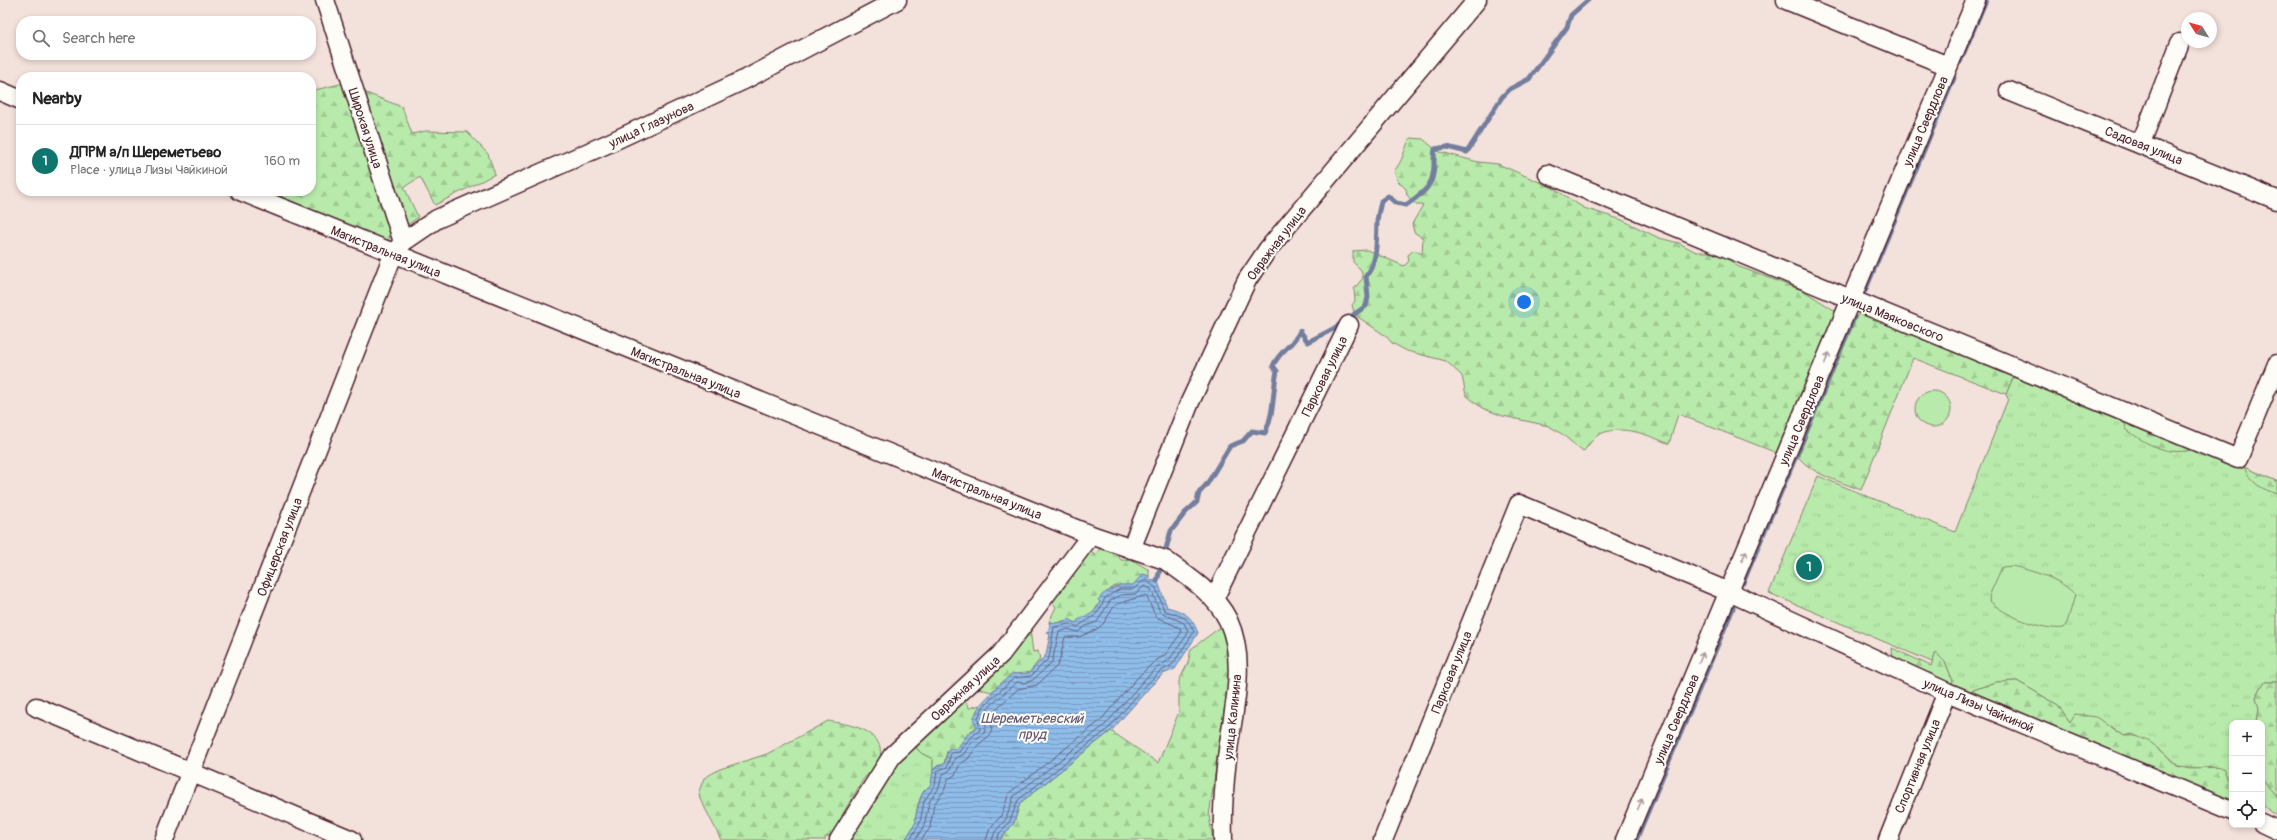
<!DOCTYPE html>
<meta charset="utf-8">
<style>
:root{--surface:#fff;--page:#f6f6f6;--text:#222;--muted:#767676;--line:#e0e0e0;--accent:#0f766e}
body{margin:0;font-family:Pangolin,sans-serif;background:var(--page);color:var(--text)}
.controls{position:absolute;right:12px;bottom:12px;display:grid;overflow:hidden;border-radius:8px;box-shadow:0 2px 6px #0003}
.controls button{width:36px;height:36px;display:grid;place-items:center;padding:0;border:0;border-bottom:1px solid var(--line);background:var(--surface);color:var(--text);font:20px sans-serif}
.compass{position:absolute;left:2181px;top:12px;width:36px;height:36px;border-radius:50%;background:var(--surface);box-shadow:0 2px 6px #0003;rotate:307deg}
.you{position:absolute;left:1524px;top:302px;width:14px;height:14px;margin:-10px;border:3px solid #fff;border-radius:50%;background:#1a73e8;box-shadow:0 0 0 6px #1a73e833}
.badge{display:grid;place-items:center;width:26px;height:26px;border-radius:50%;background:var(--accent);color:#fff;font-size:13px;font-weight:700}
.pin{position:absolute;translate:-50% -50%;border:2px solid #fff;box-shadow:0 1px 4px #0006}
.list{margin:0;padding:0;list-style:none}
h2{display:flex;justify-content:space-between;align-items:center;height:52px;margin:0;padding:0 16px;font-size:17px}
h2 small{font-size:13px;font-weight:400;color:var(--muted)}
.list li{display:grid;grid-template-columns:26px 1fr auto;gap:12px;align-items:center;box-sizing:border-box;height:72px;padding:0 16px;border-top:1px solid var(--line)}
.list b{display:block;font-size:15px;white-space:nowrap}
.list p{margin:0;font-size:13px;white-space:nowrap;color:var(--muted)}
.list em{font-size:13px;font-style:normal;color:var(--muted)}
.icon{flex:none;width:22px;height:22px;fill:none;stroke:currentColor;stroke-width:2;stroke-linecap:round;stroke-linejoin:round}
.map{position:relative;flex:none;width:2277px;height:840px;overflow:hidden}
.search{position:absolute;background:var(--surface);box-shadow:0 2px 6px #0003;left:16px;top:16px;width:300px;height:44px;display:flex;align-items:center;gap:10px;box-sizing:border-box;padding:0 14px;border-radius:16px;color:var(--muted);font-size:15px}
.panel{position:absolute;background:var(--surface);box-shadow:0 2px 6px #0003;left:16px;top:72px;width:300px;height:124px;border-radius:16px}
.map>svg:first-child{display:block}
</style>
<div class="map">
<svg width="2277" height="840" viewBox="0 0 2277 840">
<defs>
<pattern id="grass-tufts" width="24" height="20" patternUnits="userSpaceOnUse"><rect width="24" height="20" fill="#b8ebab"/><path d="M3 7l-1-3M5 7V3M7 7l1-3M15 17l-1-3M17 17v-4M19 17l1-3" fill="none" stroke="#a0c993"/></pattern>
<pattern id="forest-firs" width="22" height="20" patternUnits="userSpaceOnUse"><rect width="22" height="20" fill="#b8ebab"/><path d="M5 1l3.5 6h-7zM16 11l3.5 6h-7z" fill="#a0c993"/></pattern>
<pattern id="water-rules" width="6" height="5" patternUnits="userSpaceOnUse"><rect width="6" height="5" fill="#8fbdea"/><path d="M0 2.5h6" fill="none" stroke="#7799be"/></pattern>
</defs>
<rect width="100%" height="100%" fill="#f3e1db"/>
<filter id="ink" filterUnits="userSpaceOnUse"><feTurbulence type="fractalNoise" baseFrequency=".025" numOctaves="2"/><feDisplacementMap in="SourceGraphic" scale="8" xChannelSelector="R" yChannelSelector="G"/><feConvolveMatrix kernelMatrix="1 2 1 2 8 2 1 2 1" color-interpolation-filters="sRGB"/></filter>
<g filter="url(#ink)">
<!-- grass -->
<g fill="url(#grass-tufts)" stroke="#81856b">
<path d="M2016,371L2277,481V681H2265L2256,697L2259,708L2257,723H2232V789L2230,782L2210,766L2202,768L2178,766L2161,750L2133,734L2123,736L2110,726L2070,722L2058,705L2017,681L1995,682L1966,693L1950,685L1953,681L1945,662L1936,654L1932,662L1769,593L1818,476L1955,532L2008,399L2006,394Z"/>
<path d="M913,744L921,753L933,759C933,767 934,776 931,784C929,789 924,790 922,794C919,800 914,815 917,822L905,840H847L896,759Z"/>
<path d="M2262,778L2277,796V816L2262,805Z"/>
</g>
<!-- forest -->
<g fill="url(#forest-firs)" stroke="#81856b">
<path d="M344,83L391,230L388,244L259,191H311V91Z"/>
<path d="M356,89L402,107L412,134L426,131L467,132L488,154L495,174L435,205L420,177L404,187L418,217L402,229Z"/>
<path d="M1410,138L1423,139L1437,151L1478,162L1498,164L1551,187L1584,208L1622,220L1659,238L1679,243L1696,252H1718L1737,266L1804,291L1837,312L1777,453L1678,414L1669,444C1649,435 1622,424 1600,434C1594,437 1588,446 1583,452L1562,434L1549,426L1503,416L1482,408L1466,395L1462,376L1446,361L1407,351L1392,343L1386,336L1355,315L1352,305L1355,301L1354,289L1363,278L1361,270L1353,262V251L1367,250L1404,266L1409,261L1408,255L1414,250L1422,254L1423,238L1414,232L1412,224L1423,205H1416L1407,195L1406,189L1398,181L1394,171C1403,161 1404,150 1410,138Z"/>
<path d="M1860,309L2016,371L2006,394L1913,358L1861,490C1839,481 1815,476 1798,457Z"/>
<path d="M2123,415L2197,448C2171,458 2146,445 2126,429Z"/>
<path d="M2244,467L2277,481V494C2262,489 2250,483 2244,467Z"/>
<path d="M1104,544L1114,550L1121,560L1134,561L1149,570V576L1143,574L1133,585C1128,586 1125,585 1120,585C1107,586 1098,606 1091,616H1085L1076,624L1069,619L1058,623L1049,622L1056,607L1051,600L1085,548L1095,555Z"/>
<path d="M1222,626L1230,655V684L1224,712L1209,816L1213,840H1000L1014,823L1020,803L1111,731L1158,763L1179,712V681L1188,663L1191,649Z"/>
<path d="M1030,630L1033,652L1038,651L1040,659L1029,673L1012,674L991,692L981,689L978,685Z"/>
<path d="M1892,648L1931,666L1936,653L1945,662L1953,681L1950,685L1893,659Z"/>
<path d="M2017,681L2058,705L2070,722L2075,714L2096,717L2123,736C2140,733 2154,744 2166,755C2169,758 2174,764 2177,766C2187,770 2211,766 2223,768L2232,789V804L1966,693L1995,682Z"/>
<path d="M2265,681H2277V796L2262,778V723H2257L2259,708L2256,697Z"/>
<path d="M963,696L969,708L980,705L976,712L977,727L969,732L957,749L947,751L944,764L937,766L933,770V759L921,753L913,744Z"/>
<path d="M828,721C845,724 874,727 880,747C881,752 880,759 880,764L864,778L842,815L843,833L825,837V840H721L698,794L704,778L720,769L767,754Z"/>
</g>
<!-- pitch -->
<g fill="#b8ebab" stroke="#81856b">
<circle cx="1933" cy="409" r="18"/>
<path d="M2012,566C2033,571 2062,579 2075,595L2067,623L2063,628C2044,631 2002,615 1989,600L1990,594L2002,567Z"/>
</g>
<!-- water -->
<path fill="url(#water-rules)" stroke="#737e9e" d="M1143,574L1149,576L1151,581L1155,580L1158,582L1167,607C1185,612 1191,615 1198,633L1175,669L1163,674L1150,687L1111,731L1020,803L1014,823L1000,840H905L916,822L915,818L920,800L923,792L931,784L933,770L937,766L944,764L949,748L957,749L966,736L977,727L973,719L980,705L997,687L1012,674L1029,673L1046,655L1050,634L1047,633L1050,626L1049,622L1058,623L1069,619L1076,623L1078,620C1090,614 1094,615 1100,602L1098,600L1103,594L1120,585H1133Z"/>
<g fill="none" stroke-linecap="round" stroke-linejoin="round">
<!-- shore -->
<g stroke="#665e77" stroke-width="1">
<path d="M910,840L920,823L924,801L935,785L937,771L947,767L951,753L959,752L969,739L980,730L978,718L983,707L990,700L1014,678L1031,676L1049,658L1054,627L1069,624L1077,627C1094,616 1097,617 1105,598L1120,589H1134L1140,583L1146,580L1156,588L1164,610C1179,617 1187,614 1194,632L1172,665L1161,671L1147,684L1108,729L1018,800L1010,821L999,834L997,840"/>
<path d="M915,840L924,826L929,802L939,788L942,775L950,770L955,758L963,755L972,742L984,733L986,726L983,718L987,709L1011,687L1017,682L1024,683L1033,680L1052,662L1059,632L1068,629L1078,632L1086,626L1097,622L1110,601L1121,595L1136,594L1144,586L1151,589L1160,612L1184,623L1188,631L1187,635L1169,660L1158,667L1143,681L1105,725L1014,796L1006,819L995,832L992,840"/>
<path d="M921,840L930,828L934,804L944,791L948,779L955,775L960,764L968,759L977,746L990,735L992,728L990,718L998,707L1018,689L1037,685L1057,666L1060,659L1065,637H1079L1097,629L1103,624L1115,605L1146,595L1156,617L1180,628L1181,633L1165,655L1154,662L1139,676L1100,721L1009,793L1001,816L990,828L986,840"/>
</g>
<!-- stream -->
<g stroke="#737e9e" stroke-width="5">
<path d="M1960,62L1986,0"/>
<path d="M1865,291L1954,78"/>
<path d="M1157,581L1171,531L1185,513L1197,502L1199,493L1207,484L1230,446L1243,441L1252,431L1265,433C1275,411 1272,394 1277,371L1273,366C1279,351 1293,346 1300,331L1308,342L1333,329L1366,306L1368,297L1366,276C1378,262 1376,241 1377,223C1377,216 1380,208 1381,201L1388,196L1396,203L1406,205C1417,197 1431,189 1433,174C1435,166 1433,159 1435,149L1447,147L1467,152L1502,97L1510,89L1529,79L1567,27L1571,15L1588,0"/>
<path d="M1743,583L1854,317"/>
<path d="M1636,840L1733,608"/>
</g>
<defs>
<g id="minor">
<path d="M1786,0L1948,66"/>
<path d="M0,91L21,100"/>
<path d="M2009,91L2277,200"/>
<path d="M2141,143L2180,43"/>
<path d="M1548,174L2238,459L2277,364"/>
<path d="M240,191L1091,535L1165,560C1188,576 1215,594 1228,620C1248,663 1232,714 1227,758C1224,785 1222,813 1223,840"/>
<path d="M403,242L437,219L607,144L746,79L897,0"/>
<path d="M1131,549L1190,402L1247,280L1268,249L1477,0"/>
<path d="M1214,599L1349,325"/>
<path d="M36,707L352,840"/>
<path d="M2262,823L2277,830"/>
<path d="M164,840L393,255L403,242L325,0"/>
<path d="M839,840L892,756L1001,654L1091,535"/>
<path d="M1383,840L1519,504L1729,592L1947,692L2232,811"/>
<path d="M1625,840L1976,0"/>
<path d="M1888,840L1947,692"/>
</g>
</defs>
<!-- minor casing -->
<use href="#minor" stroke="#4a1f2b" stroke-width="21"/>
<!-- minor -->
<use href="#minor" stroke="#fdfcf7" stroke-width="18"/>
</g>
<!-- one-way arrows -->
<defs><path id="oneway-shaft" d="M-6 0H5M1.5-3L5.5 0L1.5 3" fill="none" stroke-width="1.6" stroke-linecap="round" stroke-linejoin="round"/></defs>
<g stroke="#ac999b">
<use href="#oneway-shaft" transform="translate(1827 358) rotate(-67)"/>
<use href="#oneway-shaft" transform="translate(1744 556) rotate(-67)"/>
<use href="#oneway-shaft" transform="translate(1701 658) rotate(-67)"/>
<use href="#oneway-shaft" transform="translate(1640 804) rotate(-67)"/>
</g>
</g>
<g text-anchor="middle" stroke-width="4" stroke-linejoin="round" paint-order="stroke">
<!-- street labels -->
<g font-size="13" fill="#4a1f2b" stroke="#fdfcf7">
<text transform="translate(1925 121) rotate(-67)" y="5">улица Свердлова</text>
<text transform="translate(651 124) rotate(-25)" y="5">улица Глазунова</text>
<text transform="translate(366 128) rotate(72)" y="5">Широкая улица</text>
<text transform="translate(2144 145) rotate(22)" y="5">Садовая улица</text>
<text transform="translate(1276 243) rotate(-53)" y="5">Овражная улица</text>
<text transform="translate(386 251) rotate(22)" y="5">Магистральная улица</text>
<text transform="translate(1893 317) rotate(22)" y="5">улица Маяковского</text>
<text transform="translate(686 372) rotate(22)" y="5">Магистральная улица</text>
<text transform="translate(1324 376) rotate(-64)" y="5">Парковая улица</text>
<text transform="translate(1801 420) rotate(-67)" y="5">улица Свердлова</text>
<text transform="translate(987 493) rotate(22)" y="5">Магистральная улица</text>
<text transform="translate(279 547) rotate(-69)" y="5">Офицерская улица</text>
<text transform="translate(1451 672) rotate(-68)" y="5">Парковая улица</text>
<text transform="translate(965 688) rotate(-43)" y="5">Овражная улица</text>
<text transform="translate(1979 705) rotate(23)" y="5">улица Лизы Чайкиной</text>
<text transform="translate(1232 717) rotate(-84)" y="5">улица Калинина</text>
<text transform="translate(1676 719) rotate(-67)" y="5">улица Свердлова</text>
<text transform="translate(1917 766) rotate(-68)" y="5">Спортивная улица</text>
</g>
<!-- water labels -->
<g font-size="14" font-style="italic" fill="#62566e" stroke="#fdfcf7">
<text x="1032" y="723">Шереметьевский<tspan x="1032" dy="16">пруд</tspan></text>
</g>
</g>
</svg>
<div class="controls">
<button>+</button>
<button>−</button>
<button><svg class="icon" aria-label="locate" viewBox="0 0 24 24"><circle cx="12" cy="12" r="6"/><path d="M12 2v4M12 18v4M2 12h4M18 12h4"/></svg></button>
</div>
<svg class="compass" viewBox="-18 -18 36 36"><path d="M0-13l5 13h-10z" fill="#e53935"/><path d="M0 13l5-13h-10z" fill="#767676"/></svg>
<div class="you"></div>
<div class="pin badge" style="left:1809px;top:567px">1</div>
<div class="search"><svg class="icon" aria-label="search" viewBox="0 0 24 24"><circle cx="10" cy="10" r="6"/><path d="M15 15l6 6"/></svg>Search here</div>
<section class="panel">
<h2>Nearby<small></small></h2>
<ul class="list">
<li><span class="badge">1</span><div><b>ДПРМ а/п Шереметьево</b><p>Place · улица Лизы Чайкиной</p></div><em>160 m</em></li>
</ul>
</section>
</div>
